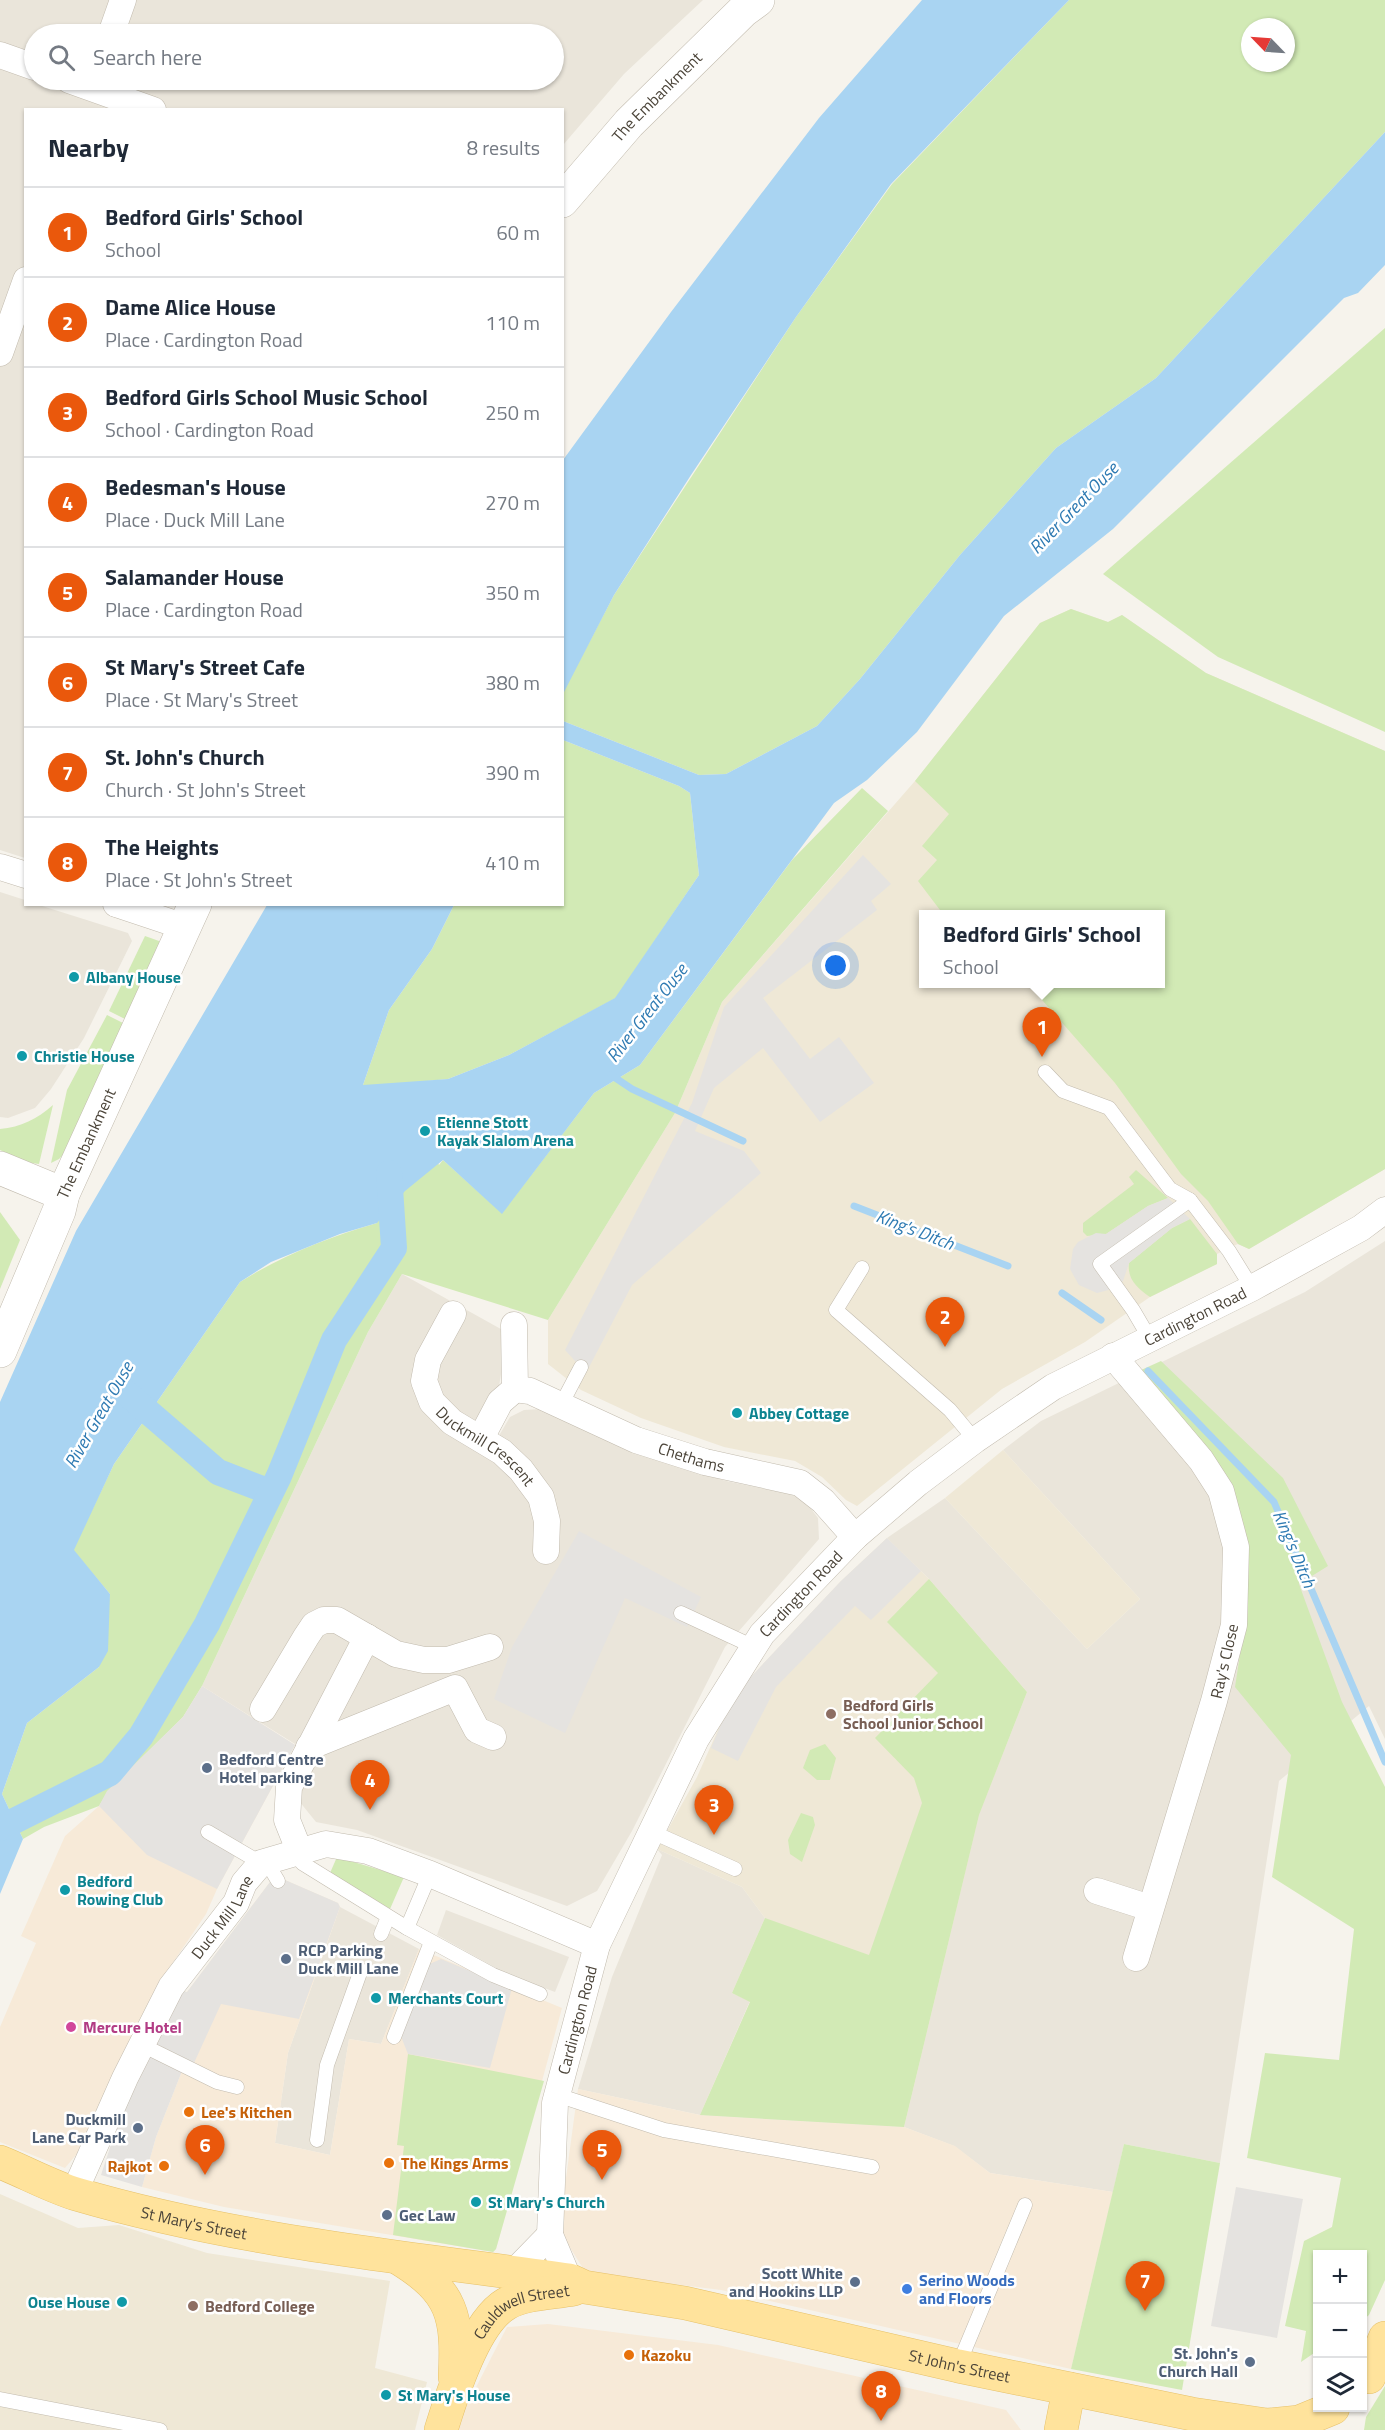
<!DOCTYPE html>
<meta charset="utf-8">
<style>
:root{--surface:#fff;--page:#f6f6f7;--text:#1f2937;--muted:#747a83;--line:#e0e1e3;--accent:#ea580c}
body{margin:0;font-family:"Titillium Web",sans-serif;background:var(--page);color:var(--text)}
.controls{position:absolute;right:18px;bottom:18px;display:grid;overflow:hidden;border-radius:0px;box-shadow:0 2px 4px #0004}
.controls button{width:54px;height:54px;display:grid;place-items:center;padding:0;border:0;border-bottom:2px solid var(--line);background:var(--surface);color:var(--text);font:30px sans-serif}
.compass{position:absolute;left:1241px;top:18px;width:54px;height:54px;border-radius:50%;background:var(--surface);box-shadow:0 2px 4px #0004;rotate:295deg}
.you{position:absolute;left:836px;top:966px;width:21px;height:21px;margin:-15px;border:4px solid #fff;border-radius:50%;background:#1a73e8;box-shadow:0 0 0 9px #1a73e833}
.badge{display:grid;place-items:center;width:39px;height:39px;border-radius:50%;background:var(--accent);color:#fff;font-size:20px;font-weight:700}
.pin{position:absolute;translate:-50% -50px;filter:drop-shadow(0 2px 3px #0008)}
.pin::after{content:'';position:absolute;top:32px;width:21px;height:18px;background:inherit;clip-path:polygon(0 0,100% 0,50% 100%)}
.popup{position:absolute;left:919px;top:910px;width:246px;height:78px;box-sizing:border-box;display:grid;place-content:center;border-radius:0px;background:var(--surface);filter:drop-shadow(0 2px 4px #0005);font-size:20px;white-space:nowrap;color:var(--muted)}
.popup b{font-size:22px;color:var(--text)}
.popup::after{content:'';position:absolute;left:50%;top:100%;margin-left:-12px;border:12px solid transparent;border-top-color:var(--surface)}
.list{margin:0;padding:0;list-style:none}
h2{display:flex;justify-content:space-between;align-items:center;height:78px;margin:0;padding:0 24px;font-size:26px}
h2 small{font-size:20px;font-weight:400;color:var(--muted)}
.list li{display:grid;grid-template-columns:39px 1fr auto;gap:18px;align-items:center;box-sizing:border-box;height:90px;padding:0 24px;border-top:2px solid var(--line)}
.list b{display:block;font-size:22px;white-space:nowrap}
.list p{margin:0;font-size:20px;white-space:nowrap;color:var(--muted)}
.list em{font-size:20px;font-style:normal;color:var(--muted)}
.icon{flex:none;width:33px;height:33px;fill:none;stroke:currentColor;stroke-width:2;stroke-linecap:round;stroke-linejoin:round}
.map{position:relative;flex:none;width:1385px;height:2430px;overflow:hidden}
.search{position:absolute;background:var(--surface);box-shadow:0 2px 4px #0004;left:24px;top:24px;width:540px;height:66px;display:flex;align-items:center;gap:15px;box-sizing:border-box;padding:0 21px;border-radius:33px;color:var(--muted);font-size:22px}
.panel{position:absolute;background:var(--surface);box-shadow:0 2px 4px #0004;left:24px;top:108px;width:540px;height:798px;border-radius:0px}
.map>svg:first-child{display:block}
</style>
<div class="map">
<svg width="1385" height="2430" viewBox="0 0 1385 2430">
<rect width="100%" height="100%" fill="#f6f3ec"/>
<!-- residential -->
<g fill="#eae5da" fill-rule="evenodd">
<path d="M0,0H703L624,74L563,145L562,110H26L25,858L0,850ZM34,34H554V80H34Z"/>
<path d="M0,892L25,900L26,904L39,905L128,933L132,941L84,1038L51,1089L35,1108L8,1118L0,1117Z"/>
<path d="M1385,1241V1739L1369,1706L1279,1781L1220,2163L1124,2144L1113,2192L990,2173L954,2146L904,2127L979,1814L1027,1692L929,1579L887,1538L945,1498L1087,1649L1140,1599L1003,1450L1041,1421L1305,1292Z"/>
<path d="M402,1274L508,1333L499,1386L475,1427L497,1439L510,1417L524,1410L541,1409L635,1453L726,1481L790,1494L806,1502L818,1518L819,1539L725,1647L632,1831L597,1891L567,1906L357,1830L316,1822L287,1786L295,1744L202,1686L368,1332Z"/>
<path d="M657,1849L742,1887L765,1918L732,1993L750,2001L700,2115L578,2089L612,1977L662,1855Z"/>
<path d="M340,1907L419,1949L381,2044L349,2039L330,2155L275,2143L288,2053Z"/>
<path d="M446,1910L569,1957L555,1992L503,1972L437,1935Z"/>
</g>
<!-- commercial -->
<g fill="#f7ead8">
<path d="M202,1686L295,1745L217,1889L206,1914L157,1986L86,2143L65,2168L0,2142V2027L36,1943L21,1936L65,1836L99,1806L107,1791L183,1717Z"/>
<path d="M285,1880L338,1903L340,1907L288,2053L275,2143L330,2155L349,2039L381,2044L419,1949L562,2008L496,2249L493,2252L224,2207L142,2187L156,2137L182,2071L193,2063L152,2042L182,1991L187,1992L270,1882Z"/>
<path d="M578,2089L700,2115L904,2127L955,2146L990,2173L1113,2192L1071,2369L721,2290L586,2273L559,2230Z"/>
<path d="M548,2324L718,2345L1006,2410L1021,2430H454L507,2327Z"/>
</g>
<!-- education -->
<g fill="#efe8d6" fill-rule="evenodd">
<path d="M1071,609L1108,622L1122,615L1206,673L1385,751V1169L1249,1249L1238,1244L1231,1247L1217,1254V1264L1150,1297L1085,1342L1002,1389L857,1506L846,1500L822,1477L795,1461L724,1447L641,1418L581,1390L548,1364V1320L675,1113L722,1002L915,781L1040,623ZM924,914H1160V984H924Z"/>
<path d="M1003,1450L1140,1599L1087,1649L945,1498Z"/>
<path d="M887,1538L929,1579L1027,1692L979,1815L904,2127L700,2115L750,2002L732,1993L765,1918L742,1887L657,1849L697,1777L733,1696L841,1581Z"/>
<path d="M0,2194L78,2228L119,2225L207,2253L390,2281L375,2368L427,2382L415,2430H0Z"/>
</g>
<!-- green -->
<g fill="#d2eab5" fill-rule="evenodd">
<path d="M1069,0H1385V132L1156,378L1056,448L960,555L860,679L817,726L726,774L699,775L563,721L562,694L614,595L796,317L892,184ZM1250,27H1286V63H1250Z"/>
<path d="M1385,328V732L1218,657L1103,574Z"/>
<path d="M1071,609L1108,622L1122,615L1206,673L1385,751V1169L1249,1249L1238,1244L1208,1201L1181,1174L1115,1083L1028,984H1160V914H943L918,881L937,860L922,846L949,814L915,781L1040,623Z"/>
<path d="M563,740L679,786L690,793L699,875L616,998L509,1055L448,1079L407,1083L439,1165L443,1160L502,1213L594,1093L640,1065L792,860L862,788L888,811L722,1002L675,1113L548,1320L402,1274L368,1332L202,1686L183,1717L108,1791L99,1806L44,1827L23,1839L2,1794L27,1723L99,1667L110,1594L73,1550L114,1464L240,1282C283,1255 329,1237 377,1223L363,1085L389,1010L432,949L454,905L562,904Z"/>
<path d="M145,936L159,941L162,951L129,1021L109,1011Z"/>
<path d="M107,1015L127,1025L69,1149L59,1159L51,1163L67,1090Z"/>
<path d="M53,1105L39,1164L25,1162L0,1150V1129C21,1127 37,1119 53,1105Z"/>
<path d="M1136,1170L1168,1198L1148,1206L1106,1234L1087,1236L1083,1232V1223L1134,1184L1129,1177Z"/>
<path d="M0,1212L20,1240L0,1289Z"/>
<path d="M1190,1219L1217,1254V1264L1150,1297C1137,1288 1127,1279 1129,1263L1172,1228Z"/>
<path d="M1161,1361L1283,1478L1328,1566L1299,1584L1342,1702L1385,1787V2280L1369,2315L1363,2320L1362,2254H1318L1317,2351L1301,2362L1306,2331L1285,2326L1304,2241L1332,2227L1341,2178L1247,2158L1265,2053L1339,2060L1354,1929L1272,1877L1291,1755L1235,1687L1245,1622V1547L1130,1375Z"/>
<path d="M929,1579L1027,1692L979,1815L904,2127L700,2115L750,2002L732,1993L765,1918L869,1955L922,1803L914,1778L875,1738L938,1673L887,1622Z"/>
<path d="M825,1744L836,1758L830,1780H817L803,1768L810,1750Z"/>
<path d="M801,1813L813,1817L815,1825L802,1862L790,1854L788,1840Z"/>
<path d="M337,1857L404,1877L390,1909L330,1873Z"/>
<path d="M408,2054L544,2081L496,2249L493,2252L393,2235L404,2146L397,2145Z"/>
<path d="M1124,2144L1220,2163L1182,2390L1071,2369Z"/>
<path d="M1385,2386V2430H1364L1366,2417Z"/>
</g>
<!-- parking -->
<g fill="#e5e3e0">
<path d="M863,855L891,884L871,901L877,910L763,998L810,1059L839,1037L874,1083L820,1122L763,1048L714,1088L695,1131L744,1151L761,1173L632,1285L586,1373L565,1350L692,1103L724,1007Z"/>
<path d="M1168,1198L1190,1219L1172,1228L1129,1263L1123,1281L1116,1288L1097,1293L1079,1285L1070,1269L1073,1249L1078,1242L1096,1233L1106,1234L1148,1206Z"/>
<path d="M579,1531L701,1597L687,1627L625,1598L565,1733L494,1699L512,1647Z"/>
<path d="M887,1538L921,1571L871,1620L855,1606L776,1687L738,1761L711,1748L733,1696L841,1581Z"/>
<path d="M202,1686L295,1745L217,1889L147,1855L99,1806L107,1791L183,1717Z"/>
<path d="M285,1880L338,1903L340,1907L299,2019L221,2004L194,2063L152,2042L182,1991L187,1992L270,1882Z"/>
<path d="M441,1959L512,1988L490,2068L408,2054L400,2034L425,1966Z"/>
<path d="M145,2054L182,2071L156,2137L142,2187L101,2175L120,2117Z"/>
<path d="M1236,2187L1303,2199L1277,2338L1211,2326Z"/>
</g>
<!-- water -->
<g fill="#a9d4f2">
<path d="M922,0H1069L891,184L796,317L691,475L614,595L563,694V460L671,312L819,118Z"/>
<path d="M1385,132V265L1358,293L1344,298L1113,529L1004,616L917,732L867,780L834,803L640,1065L594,1093L502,1214L443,1160L405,1191L377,1223L340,1234L271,1262L240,1282L114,1464L74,1550L110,1594L108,1651L99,1667L27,1723L2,1794L23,1839L0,1894V1402L76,1231L267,905H454L432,949L389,1010L363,1085L448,1079L509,1055L615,998L699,875L690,793L679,786L563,740V721L699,775L726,774L817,726L860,679L960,555L1056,448L1156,378Z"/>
</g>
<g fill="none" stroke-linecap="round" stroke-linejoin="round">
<!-- stream -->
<g stroke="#a9d4f2" stroke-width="7">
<path d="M611,1075L632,1089L743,1141"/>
<path d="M854,1206L1008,1266"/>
<path d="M1062,1293L1101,1320"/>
<path d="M1148,1371L1274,1502L1385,1762"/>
</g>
<!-- canal -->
<g stroke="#a9d4f2" stroke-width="26">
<path d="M124,1391L218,1472L270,1492"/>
<path d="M0,1828L110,1773L141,1736L207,1624L279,1476L334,1340L394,1248L389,1173"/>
</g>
<defs>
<g id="service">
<path d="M1045,1072L1063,1091L1109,1108L1170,1189L1190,1200"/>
<path d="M862,1268L836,1310L950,1410L975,1440"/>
<path d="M1150,1339L1133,1310L1100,1264L1190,1200L1229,1251L1252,1288"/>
<path d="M561,1405L581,1367"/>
<path d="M681,1613L752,1646"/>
<path d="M650,1831L735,1869"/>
<path d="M208,1832L261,1863"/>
<path d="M299,1850L302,1863L407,1928"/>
<path d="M266,1861L278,1881"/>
<path d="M430,1874L407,1928L493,1975L540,1994"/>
<path d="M381,1934L388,1917"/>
<path d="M394,2037L431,1942"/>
<path d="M142,2045L217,2082L237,2087"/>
<path d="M557,2095L664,2130L872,2167"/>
<path d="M317,2140L327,2065L361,1970"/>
<path d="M958,2366L1025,2205"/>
<path d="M0,2399L160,2430"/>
</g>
<g id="minor">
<path d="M111,34L123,0"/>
<path d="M0,55L34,67"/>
<path d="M69,80L153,110"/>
<path d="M0,353L26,280"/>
<path d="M0,867L26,875"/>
<path d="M116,904L185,927"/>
<path id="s1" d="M453,1314L428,1360L424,1381L432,1402L452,1422L502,1452L521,1470L541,1497L547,1521L546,1551"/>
<path id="s2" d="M514,1325L515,1389L530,1391L636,1440L705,1462L800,1483L823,1501L855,1537"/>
<path d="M1113,1356L1201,1460L1221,1491L1236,1547L1234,1625L1214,1701L1136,1958"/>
<path d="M481,1438L500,1402L515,1389"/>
<path d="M263,1709L306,1637L314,1625L324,1620H337L396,1654L424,1660H448L490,1647"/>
<path d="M309,1747L455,1688L477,1730L493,1737"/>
<path d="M299,1850L287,1820L289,1787L367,1637"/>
<path d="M1097,1891L1150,1908"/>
<path id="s3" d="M74,2193L125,2078L171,1987L236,1903L244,1883L261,1863L326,1844L368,1851L430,1874L597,1945"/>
<path id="s4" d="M550,2235L555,2103L597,1945L696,1739L762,1634L855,1537L918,1483L975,1440L1053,1387L1252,1288L1361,1228L1385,1210"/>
<path d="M514,2272L550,2235L569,2280"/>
</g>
<g id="tertiary">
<path id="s5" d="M562,201L629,123L743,11L758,0"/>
<path d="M0,1168L63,1194"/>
<path id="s6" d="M0,1351L59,1211L63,1194L195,904"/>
</g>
<g id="primary">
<path id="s7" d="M0,2162C25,2172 50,2186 76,2194C236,2241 403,2257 569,2280L584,2287L685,2303L958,2366L1192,2414L1267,2425L1299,2422L1333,2408"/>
<path d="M400,2259C453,2292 458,2316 455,2377"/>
<path d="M1369,2377L1385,2338"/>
<path id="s8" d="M441,2430C451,2397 475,2322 506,2304C524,2293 553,2293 574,2289"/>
<path d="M1061,2430L1069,2389"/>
</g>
</defs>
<!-- service casing -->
<use href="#service" stroke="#c2bbae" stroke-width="15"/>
<!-- minor casing -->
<use href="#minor" stroke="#c2bbae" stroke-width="27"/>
<!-- tertiary casing -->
<use href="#tertiary" stroke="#c2bbae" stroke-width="34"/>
<!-- primary casing -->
<use href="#primary" stroke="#e6c16a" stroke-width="34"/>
<!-- service -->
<use href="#service" stroke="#fff" stroke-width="14"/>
<!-- minor -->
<use href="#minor" stroke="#fff" stroke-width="26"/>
<!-- tertiary -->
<use href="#tertiary" stroke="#fff" stroke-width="33"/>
<!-- primary -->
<use href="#primary" stroke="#ffe39c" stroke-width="33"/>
</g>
<!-- markers -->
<g fill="#0f9aa8" stroke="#fff" stroke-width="2">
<circle cx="74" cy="977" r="6"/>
<circle cx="22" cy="1056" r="6"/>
<circle cx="425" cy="1131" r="6"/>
<circle cx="737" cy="1413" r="6"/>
<circle cx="65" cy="1890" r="6"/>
<circle cx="376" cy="1998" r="6"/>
<circle cx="476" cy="2202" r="6"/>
<circle cx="122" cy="2302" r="6"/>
<circle cx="386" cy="2395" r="6"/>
</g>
<g fill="#8d6e63" stroke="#fff" stroke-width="2">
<circle cx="831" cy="1714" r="6"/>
<circle cx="193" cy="2306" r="6"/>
</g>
<g fill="#5c6f8a" stroke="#fff" stroke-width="2">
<circle cx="207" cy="1768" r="6"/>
<circle cx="286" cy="1959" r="6"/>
<circle cx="138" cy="2128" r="6"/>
<circle cx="387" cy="2215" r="6"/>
<circle cx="855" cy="2282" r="6"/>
<circle cx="1250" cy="2362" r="6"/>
</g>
<circle fill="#d1479c" stroke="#fff" stroke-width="2" cx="71" cy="2027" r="6"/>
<g fill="#e8710a" stroke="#fff" stroke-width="2">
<circle cx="189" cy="2112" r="6"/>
<circle cx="389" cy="2163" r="6"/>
<circle cx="164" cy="2166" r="6"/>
<circle cx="629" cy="2355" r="6"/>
</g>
<circle fill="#3f7fe0" stroke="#fff" stroke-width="2" cx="907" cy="2289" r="6"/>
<g text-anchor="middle" stroke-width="5" stroke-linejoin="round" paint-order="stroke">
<!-- street labels -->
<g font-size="16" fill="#4b4439" stroke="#fff">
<text dy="6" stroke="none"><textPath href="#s5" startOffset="141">The Embankment</textPath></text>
<text dy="6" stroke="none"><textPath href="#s6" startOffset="225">The Embankment</textPath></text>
<text dy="6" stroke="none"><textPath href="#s4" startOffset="1190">Cardington Road</textPath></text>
<text dy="6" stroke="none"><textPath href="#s1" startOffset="166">Duckmill Crescent</textPath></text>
<text dy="6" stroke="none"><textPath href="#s2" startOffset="254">Chethams</textPath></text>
<text dy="6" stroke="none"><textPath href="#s4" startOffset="704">Cardington Road</textPath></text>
<text transform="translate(1224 1661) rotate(-77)" y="6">Ray's Close</text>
<text dy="6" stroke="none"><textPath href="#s3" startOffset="315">Duck Mill Lane</textPath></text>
<text dy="6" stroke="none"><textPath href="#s4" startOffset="218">Cardington Road</textPath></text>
<text dy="6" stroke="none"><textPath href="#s7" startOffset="204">St Mary's Street</textPath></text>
<text dy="6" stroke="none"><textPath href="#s8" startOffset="154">Cauldwell Street</textPath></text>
<text dy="6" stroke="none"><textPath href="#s7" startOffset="984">St John's Street</textPath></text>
</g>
<!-- culture labels -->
<g font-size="16" font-weight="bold" fill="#0d838f" stroke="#fff" text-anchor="start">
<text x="86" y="983">Albany House</text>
<text x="34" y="1062">Christie House</text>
<text x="437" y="1128">Etienne Stott<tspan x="437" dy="18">Kayak Slalom Arena</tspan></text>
<text x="749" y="1419">Abbey Cottage</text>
<text x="77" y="1887">Bedford<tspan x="77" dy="18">Rowing Club</tspan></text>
<text x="388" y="2004">Merchants Court</text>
<text x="488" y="2208">St Mary's Church</text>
<text x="110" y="2308" text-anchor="end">Ouse House</text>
<text x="398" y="2401">St Mary's House</text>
</g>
<!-- education labels -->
<g font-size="16" font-weight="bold" fill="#785e54" stroke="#fff" text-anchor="start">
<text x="843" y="1711">Bedford Girls<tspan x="843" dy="18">School Junior School</tspan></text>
<text x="205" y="2312">Bedford College</text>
</g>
<!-- service labels -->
<g font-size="16" font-weight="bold" fill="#4e5e75" stroke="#fff" text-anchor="start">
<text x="219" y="1765">Bedford Centre<tspan x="219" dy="18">Hotel parking</tspan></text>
<text x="298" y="1956">RCP Parking<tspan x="298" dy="18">Duck Mill Lane</tspan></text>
<text x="126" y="2125" text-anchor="end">Duckmill<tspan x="126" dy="18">Lane Car Park</tspan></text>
<text x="399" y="2221">Gec Law</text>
<text x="843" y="2279" text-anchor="end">Scott White<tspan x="843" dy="18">and Hookins LLP</tspan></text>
<text x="1238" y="2359" text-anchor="end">St. John's<tspan x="1238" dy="18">Church Hall</tspan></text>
</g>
<!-- hotel labels -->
<g font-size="16" font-weight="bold" fill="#b23c85" stroke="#fff" text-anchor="start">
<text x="83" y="2033">Mercure Hotel</text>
</g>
<!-- food labels -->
<g font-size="16" font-weight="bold" fill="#c56008" stroke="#fff" text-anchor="start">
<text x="201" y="2118">Lee's Kitchen</text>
<text x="401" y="2169">The Kings Arms</text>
<text x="152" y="2172" text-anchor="end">Rajkot</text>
<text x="641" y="2361">Kazoku</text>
</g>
<!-- shop labels -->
<g font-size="16" font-weight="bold" fill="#366cbe" stroke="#fff" text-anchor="start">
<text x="919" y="2286">Serino Woods<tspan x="919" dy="18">and Floors</tspan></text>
</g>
<!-- water labels -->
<g font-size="18" font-style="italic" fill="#2e7ab2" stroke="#fff">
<text transform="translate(1074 508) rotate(-46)" y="6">River Great Ouse</text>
<text transform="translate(647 1013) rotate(-52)" y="6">River Great Ouse</text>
<text transform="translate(915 1230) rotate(21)" y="6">King's Ditch</text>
<text transform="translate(99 1415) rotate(-60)" y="6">River Great Ouse</text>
<text transform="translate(1294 1549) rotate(67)" y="6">King's Ditch</text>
</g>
</g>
</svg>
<div class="controls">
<button>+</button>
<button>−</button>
<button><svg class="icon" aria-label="layers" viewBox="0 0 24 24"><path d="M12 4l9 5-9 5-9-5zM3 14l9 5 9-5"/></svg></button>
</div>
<svg class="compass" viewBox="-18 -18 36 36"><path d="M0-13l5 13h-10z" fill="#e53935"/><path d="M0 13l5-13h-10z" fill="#747a83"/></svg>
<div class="you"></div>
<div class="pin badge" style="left:1042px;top:1057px">1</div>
<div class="popup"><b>Bedford Girls' School</b>School</div>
<div class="pin badge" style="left:945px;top:1347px">2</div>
<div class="pin badge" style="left:714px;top:1835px">3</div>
<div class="pin badge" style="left:370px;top:1810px">4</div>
<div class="pin badge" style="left:602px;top:2180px">5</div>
<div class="pin badge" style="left:205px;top:2175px">6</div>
<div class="pin badge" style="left:1145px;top:2311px">7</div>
<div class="pin badge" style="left:881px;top:2421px">8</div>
<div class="search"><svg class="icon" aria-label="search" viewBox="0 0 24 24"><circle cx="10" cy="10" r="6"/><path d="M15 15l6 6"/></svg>Search here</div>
<section class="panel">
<h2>Nearby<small>8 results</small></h2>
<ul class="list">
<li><span class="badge">1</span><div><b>Bedford Girls' School</b><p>School</p></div><em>60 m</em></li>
<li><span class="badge">2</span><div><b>Dame Alice House</b><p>Place · Cardington Road</p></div><em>110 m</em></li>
<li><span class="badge">3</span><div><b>Bedford Girls School Music School</b><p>School · Cardington Road</p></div><em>250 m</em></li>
<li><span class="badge">4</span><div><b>Bedesman's House</b><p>Place · Duck Mill Lane</p></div><em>270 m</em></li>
<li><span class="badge">5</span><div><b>Salamander House</b><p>Place · Cardington Road</p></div><em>350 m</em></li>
<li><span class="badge">6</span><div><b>St Mary's Street Cafe</b><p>Place · St Mary's Street</p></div><em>380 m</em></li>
<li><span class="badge">7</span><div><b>St. John's Church</b><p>Church · St John's Street</p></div><em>390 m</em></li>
<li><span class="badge">8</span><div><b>The Heights</b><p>Place · St John's Street</p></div><em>410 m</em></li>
</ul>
</section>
</div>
